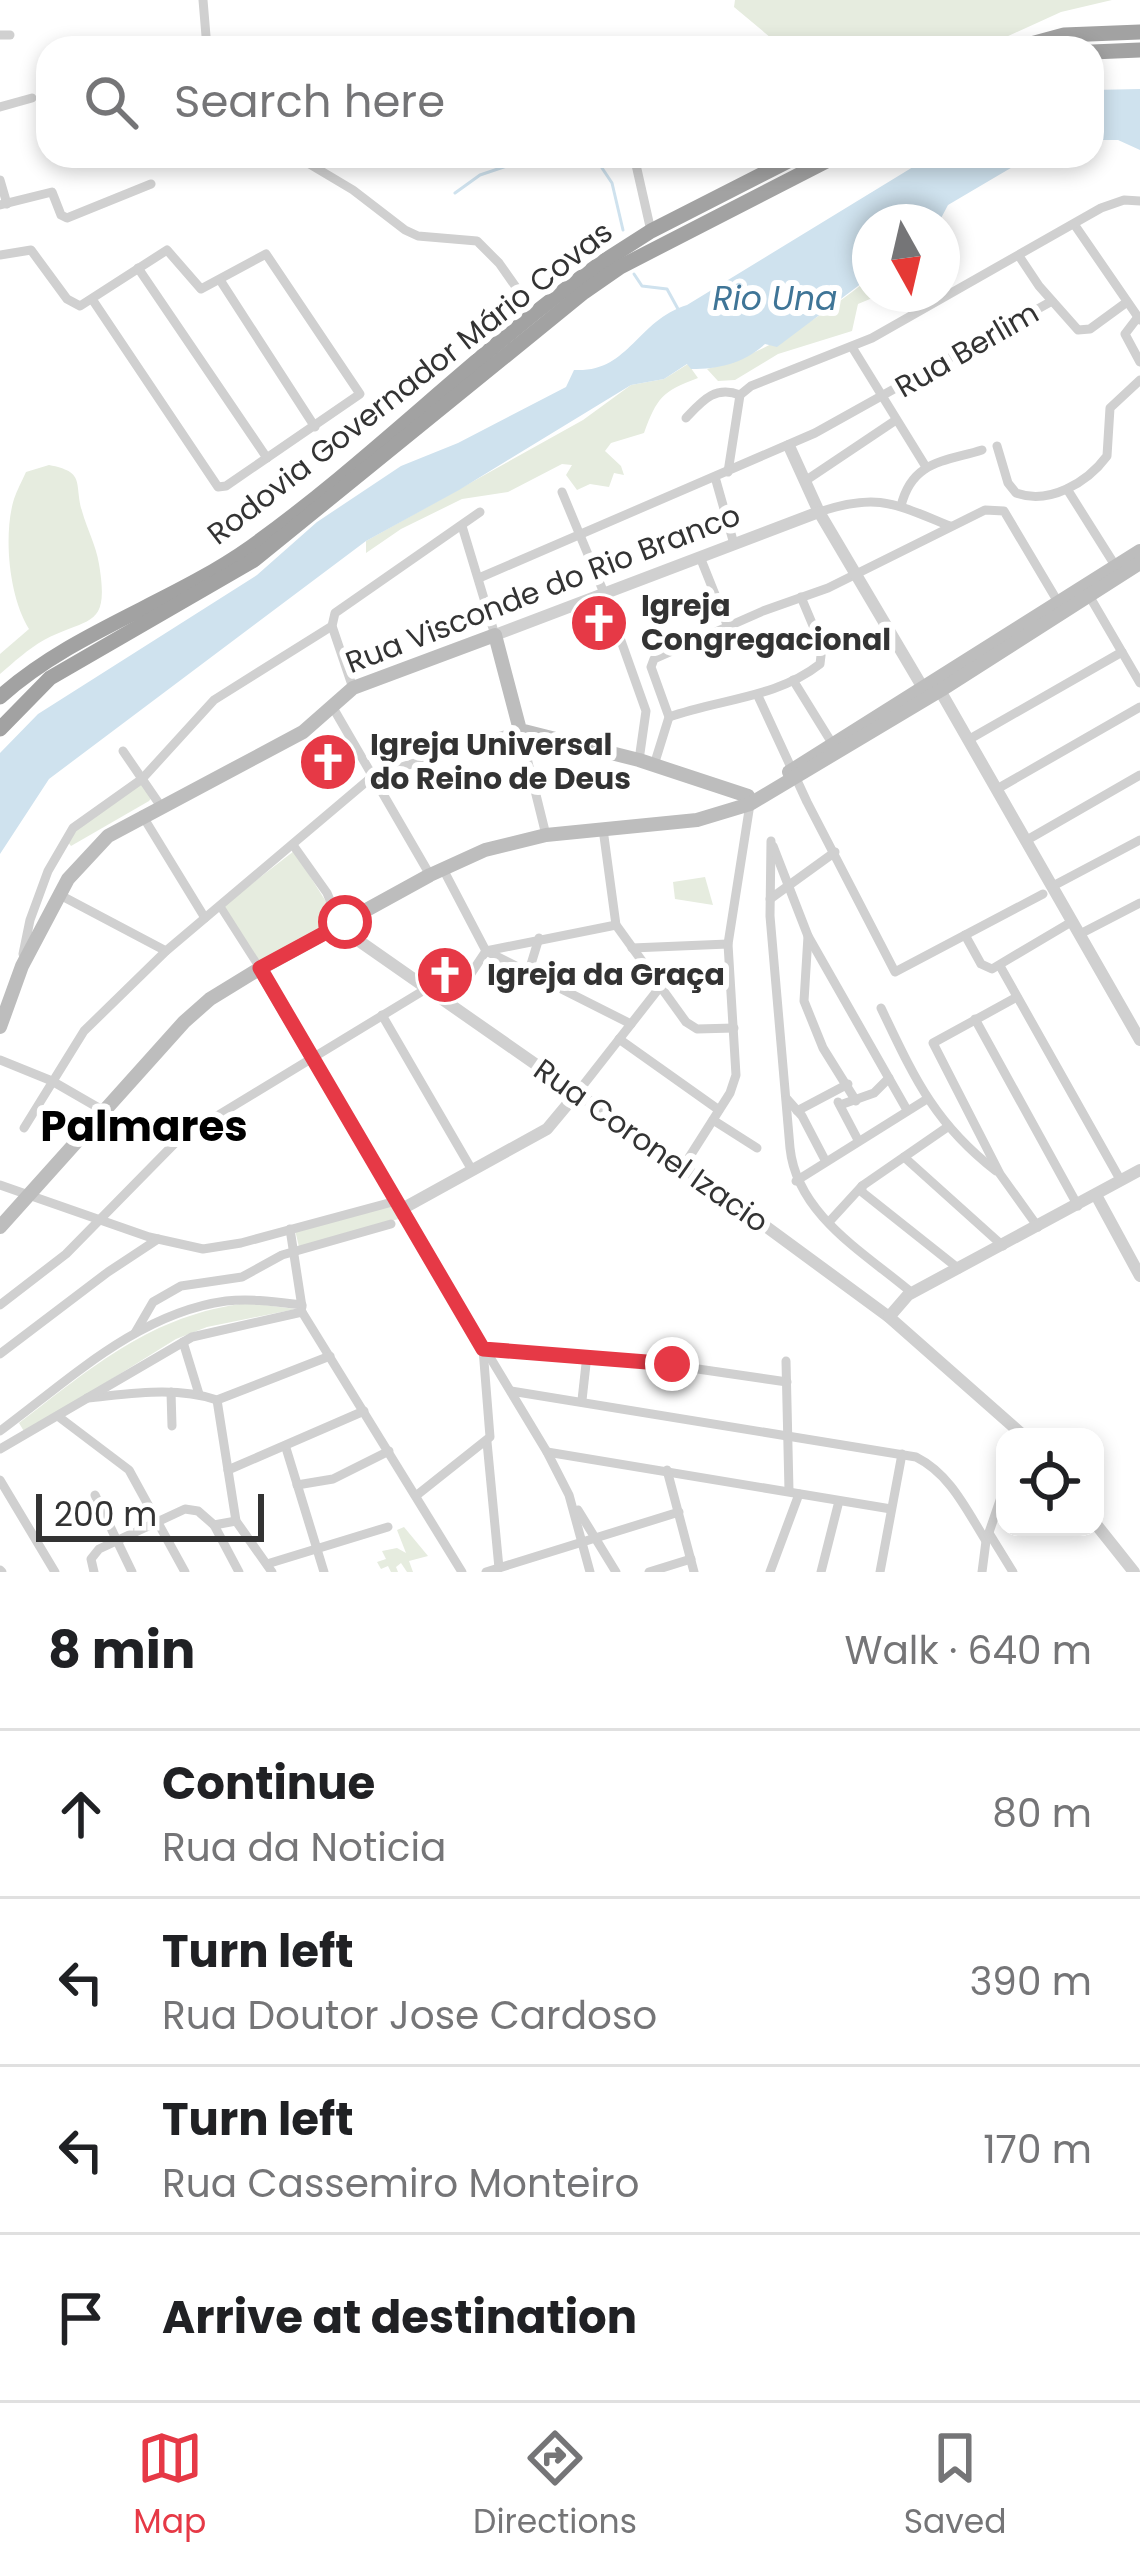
<!DOCTYPE html>
<meta charset="utf-8">
<style>
:root{--surface:#fff;--page:#f2f2f2;--text:#202124;--muted:#757577;--line:#e0e0e0;--accent:#e63946}
body{margin:0;font-family:Poppins,sans-serif;background:var(--page);color:var(--text)}
.controls{position:absolute;right:36px;bottom:36px;display:grid;overflow:hidden;border-radius:24px;box-shadow:0 6px 18px #0003}
.controls button{width:108px;height:108px;display:grid;place-items:center;padding:0;border:0;border-bottom:3px solid var(--line);background:var(--surface);color:var(--text);font:60px sans-serif}
.compass{position:absolute;left:852px;top:204px;width:108px;height:108px;border-radius:50%;background:var(--surface);box-shadow:0 6px 18px #0003;rotate:172deg}
.scale{position:absolute;left:36px;bottom:30px;width:228px;box-sizing:border-box;padding-left:12px;border:6px solid #333;border-top:0;font-size:33px;line-height:42px;white-space:nowrap;color:#333;-webkit-text-stroke:9px #fff;paint-order:stroke}
.stop{position:absolute;width:36px;height:36px;margin:-27px;border:9px solid #e63946;border-radius:50%;background:#fff}
.stop.end{background:#e63946;border-color:#fff;box-shadow:0 3px 12px #0008}
.list{margin:0;padding:0;list-style:none}
h2{display:flex;justify-content:space-between;align-items:center;height:156px;margin:0;padding:0 48px;font-size:51px}
h2 small{font-size:39px;font-weight:400;color:var(--muted)}
.list li{display:grid;grid-template-columns:78px 1fr auto;gap:36px;align-items:center;box-sizing:border-box;height:168px;padding:0 48px;border-top:3px solid var(--line)}
.list b{display:block;font-size:45px;white-space:nowrap}
.list p{margin:0;font-size:39px;white-space:nowrap;color:var(--muted)}
.list em{font-size:39px;font-style:normal;color:var(--muted)}
.icon{flex:none;width:66px;height:66px;fill:none;stroke:currentColor;stroke-width:2;stroke-linecap:round;stroke-linejoin:round}
.map{position:relative;flex:none;width:1140px;height:1572px;overflow:hidden}
.search{position:absolute;background:var(--surface);box-shadow:0 6px 18px #0003;left:36px;right:36px;top:36px;height:132px;display:flex;align-items:center;gap:30px;box-sizing:border-box;padding:0 42px;border-radius:36px;color:var(--muted);font-size:45px}
.sheet{height:828px;background:var(--surface)}
nav{display:flex;justify-content:space-around;align-items:center;box-sizing:border-box;height:168px;border-top:3px solid var(--line);background:var(--surface);font-size:33px;color:var(--muted)}
nav a{display:grid;justify-items:center;gap:6px}
nav .on{color:var(--accent)}
.map>svg:first-child{display:block}
</style>
<div class="map">
<svg width="1140" height="1572" viewBox="0 0 1140 1572">
<rect width="100%" height="100%" fill="#fff"/>
<!-- green -->
<g fill="#e6ecdf">
<path d="M735,0H1112L1061,12L982,48H783L734,7Z"/>
<path d="M866,281L870,282V294H882L858,304L852,331L778,354L735,380L718,381L707,369C764,355 821,317 866,281Z"/>
<path d="M688,364L698,378C662,391 657,398 644,433L611,443L605,451L621,466L624,475L614,473L609,487L590,484L577,490L566,475L572,465L562,464L508,492L462,499L401,529L366,553V541L583,420L631,385L664,379Z"/>
<path d="M49,465C86,472 74,483 82,511C87,529 96,545 99,564C110,630 89,616 44,640C28,649 14,662 0,674V654L29,629C9,597 3,535 14,499C17,490 22,481 26,472Z"/>
<path d="M140,782L152,797L149,801L71,846L64,837Z"/>
<path d="M294,851L337,919L260,963L223,906Z"/>
<path d="M705,877L713,905L675,899L673,882Z"/>
<path d="M396,1204L402,1218L299,1247L295,1230Z"/>
<path d="M247,1303L296,1309L207,1327L176,1339L25,1433L19,1423C94,1366 151,1315 247,1303Z"/>
<path d="M404,1527L428,1556L409,1561L413,1572H407L401,1563L396,1567L398,1572H391L388,1566L381,1569L377,1562L386,1559L382,1551L397,1548L406,1553L397,1530Z"/>
</g>
<!-- water -->
<g fill="#cfe2ee">
<path d="M1140,89V150L1118,140H1092V90Z"/>
<path d="M931,156H1031L948,205L939,222H870V277L777,347L765,344C744,363 719,369 691,369L687,364L664,379L631,385L459,490L366,541L49,779L0,854V753L38,714L257,575L317,522L401,466L458,443L566,387L574,370C629,373 636,321 687,305Z"/>
</g>
<g fill="none" stroke-linecap="round" stroke-linejoin="round">
<!-- stream -->
<g stroke="#cfe2ee" stroke-width="3">
<path d="M594,156L612,183L623,230"/>
<path d="M455,193L480,175L536,156"/>
<path d="M634,274L642,286L667,289L678,309"/>
</g>
<!-- pedestrian -->
<path stroke="#d0d0d0" stroke-width="8" d="M220,906L259,967"/>
<!-- minor -->
<g stroke="#d0d0d0" stroke-width="9">
<path d="M203,0L207,48"/>
<path d="M0,35H10"/>
<path d="M612,45L613,48"/>
<path d="M0,107L32,98"/>
<path d="M296,156L353,190L405,230L418,236L477,241L499,263L535,314"/>
<path d="M634,156L651,231"/>
<path d="M0,180L7,204"/>
<path d="M0,205L52,192L61,215L67,218L151,184"/>
<path d="M1074,224L1140,320"/>
<path d="M0,255L31,250L67,299L80,306L167,250L201,289L266,254L360,394L226,486L218,487L92,299"/>
<path d="M1019,256L1039,286L1078,330L1090,329L1127,302"/>
<path d="M138,268L267,458"/>
<path d="M220,280L315,427"/>
<path d="M1138,317L1125,334L1140,362"/>
<path d="M852,347L926,467"/>
<path d="M686,418C702,401 715,385 740,395"/>
<path d="M997,446L1008,483L1016,493C1049,505 1087,483 1107,456L1110,408L1140,380"/>
<path d="M728,472L740,395L751,386L872,338L1101,208L1124,200L1140,201"/>
<path d="M715,477L734,544"/>
<path d="M805,481L896,420"/>
<path d="M1067,489L1118,570"/>
<path d="M562,492L604,593L646,711L639,760"/>
<path d="M901,506C912,461 943,462 982,450"/>
<path d="M819,512C878,492 895,504 950,526"/>
<path d="M462,526L495,635"/>
<path d="M700,557L728,627"/>
<path d="M479,578L815,433L1052,301"/>
<path d="M1087,592L1140,683"/>
<path d="M793,680L835,748"/>
<path d="M353,688L332,626L335,613L480,512"/>
<path d="M758,696L807,802L895,972L1043,894"/>
<path d="M332,706L430,875"/>
<path d="M669,717C719,699 777,698 820,664L822,647L801,597"/>
<path d="M968,740L1122,652"/>
<path d="M123,751L160,805"/>
<path d="M654,765L669,717L651,667L654,659L763,611L828,588L985,510L1004,511L1061,607"/>
<path d="M997,789L1140,707"/>
<path d="M142,815L205,918"/>
<path d="M603,829L616,925L686,1022L697,1029L734,1028"/>
<path d="M1027,840L1140,775"/>
<path d="M771,841L770,916L790,1148C797,1215 865,1253 912,1293"/>
<path d="M293,845L327,893L340,924"/>
<path d="M773,846L808,936L907,1110"/>
<path d="M443,869L486,951L631,1024"/>
<path d="M1053,886L1140,840"/>
<path d="M60,895L166,951"/>
<path d="M770,899L835,852"/>
<path d="M1080,934L1140,903"/>
<path d="M965,935L981,964L992,969L1073,921"/>
<path d="M808,936L804,1001L823,1048L856,1101"/>
<path d="M632,948L728,944"/>
<path d="M486,951L616,925"/>
<path d="M23,954L30,920L48,871L73,828L142,779L214,700L332,626"/>
<path d="M1000,966L1121,1181"/>
<path d="M528,974L539,938"/>
<path d="M1017,997L933,1043L1000,1174L1038,1227"/>
<path d="M450,1005L486,951"/>
<path d="M881,1008C914,1077 934,1123 996,1171"/>
<path d="M382,1015L472,1170"/>
<path d="M975,1019L1078,1206"/>
<path d="M619,1039L719,1110"/>
<path d="M0,1060L52,1081L104,1111"/>
<path d="M577,1093L660,987"/>
<path d="M787,1099L802,1116L825,1160"/>
<path d="M838,1102L858,1140"/>
<path d="M840,1105L874,1093L889,1078"/>
<path d="M797,1111L848,1084"/>
<path d="M713,1120L757,1148"/>
<path d="M24,1128L84,1031L166,951L373,776L520,730L546,835"/>
<path d="M904,1157L1003,1246"/>
<path d="M683,1167L730,1093L736,1075L728,944L750,804"/>
<path d="M796,1181L927,1099"/>
<path d="M0,1185L149,1237L203,1249L241,1243L396,1201L547,1452L569,1495L590,1572"/>
<path d="M862,1186V1192L959,1269"/>
<path d="M829,1222L862,1186L946,1128"/>
<path d="M290,1229L302,1307"/>
<path d="M0,1305L66,1254L179,1139L426,989"/>
<path d="M302,1312L462,1572"/>
<path d="M135,1333L153,1302L181,1286L242,1277L282,1255L391,1224"/>
<path d="M183,1342L199,1394"/>
<path d="M0,1354L108,1272L158,1239"/>
<path d="M786,1361L789,1491"/>
<path d="M511,1391L916,1457C950,1474 966,1509 986,1541"/>
<path d="M171,1392L172,1426"/>
<path d="M87,1398C130,1394 175,1386 217,1400L330,1356"/>
<path d="M217,1400L236,1521L272,1572"/>
<path d="M582,1400L587,1355"/>
<path d="M59,1417L129,1470L185,1572"/>
<path d="M0,1431C69,1380 138,1313 226,1301C251,1298 277,1302 302,1305"/>
<path d="M487,1442L499,1568"/>
<path d="M286,1448L324,1572"/>
<path d="M0,1449L192,1337L302,1312"/>
<path d="M547,1452L891,1509"/>
<path d="M228,1470L364,1411"/>
<path d="M667,1470L694,1572"/>
<path d="M0,1480L55,1572"/>
<path d="M297,1485L333,1479L389,1451"/>
<path d="M95,1495L132,1572"/>
<path d="M417,1495L490,1437L483,1349L636,1360L787,1382"/>
<path d="M578,1510L616,1572"/>
<path d="M214,1525L239,1572"/>
<path d="M989,1533L1013,1572"/>
<path d="M267,1564L388,1527"/>
<path d="M0,1570L2,1572"/>
<path d="M94,1572L91,1559L99,1549L185,1509L198,1511L214,1525L236,1521"/>
<path d="M486,1572L679,1512"/>
<path d="M649,1572L691,1559"/>
<path d="M770,1572L799,1494"/>
<path d="M821,1572L839,1501"/>
<path d="M880,1572L902,1454"/>
<path d="M982,1572L986,1541L1005,1486"/>
</g>
<!-- tertiary -->
<g stroke="#d0d0d0" stroke-width="12">
<path d="M789,446L819,512L923,688"/>
<path d="M495,635L819,512"/>
<path d="M938,687L1140,1040"/>
<path d="M340,924L352,936L734,1203L889,1317L1025,1437"/>
<path d="M259,969L396,1201"/>
<path d="M1096,1195L1140,1276"/>
<path d="M402,1209L547,1129L577,1093"/>
<path d="M889,1317L908,1295L1140,1170"/>
<path d="M1095,1523L1134,1572"/>
</g>
<!-- secondary -->
<g stroke="#bdbdbd" stroke-width="14">
<path d="M789,772L1140,551"/>
<path d="M0,1027L22,966L68,879L108,836L303,732L353,688L495,635L520,730L639,760L748,796"/>
<path d="M0,1227L184,1022L210,999L259,969L430,875L485,850L546,835L697,820L750,804L941,690L1140,563"/>
</g>
<!-- trunk -->
<g stroke="#a2a2a2" stroke-width="15">
<path d="M1016,48L1064,35L1140,32"/>
<path d="M1092,52L1140,50"/>
<path d="M0,697C72,632 172,603 251,547C373,460 478,350 601,263L651,231L798,156"/>
<path d="M0,729L50,678L254,560L584,292L620,267L836,156"/>
</g>
</g>
<g fill="none" stroke-linecap="round" stroke-linejoin="round">
<!-- route -->
<path stroke="#e63946" stroke-width="15" d="M345,922L260,968L483,1349L672,1364"/>
</g>
<!-- icons -->
<defs>
<symbol id="church-disc" viewBox="-11 -11 22 22"><circle r="9.5" fill="#e63946" stroke="#fff"/><path d="M-1.2-6h2.4v3.5h3.3v2.4h-3.3V6h-2.4V-.1h-3.3v-2.4h3.3Z" fill="#fff"/></symbol>
</defs>
<g fill-rule="evenodd">
<use href="#church-disc" x="566" y="590" width="66" height="66"/>
<use href="#church-disc" x="295" y="729" width="66" height="66"/>
<use href="#church-disc" x="412" y="942" width="66" height="66"/>
</g>
<g text-anchor="middle" stroke-width="12" stroke-linejoin="round" paint-order="stroke">
<!-- street labels -->
<g font-size="30" fill="#333" stroke="#fff">
<text transform="translate(967 350) rotate(-30)" y="10">Rua Berlim</text>
<text transform="translate(410 383) rotate(-38)" y="10">Rodovia Governador Mário Covas</text>
<text transform="translate(543 589) rotate(-21)" y="10">Rua Visconde do Rio Branco</text>
<text transform="translate(651 1146) rotate(35)" y="10">Rua Coronel Izacio</text>
</g>
<!-- poi labels -->
<g font-size="30" font-weight="bold" fill="#333" stroke="#fff" text-anchor="start">
<text x="641" y="616">Igreja<tspan x="641" dy="34">Congregacional</tspan></text>
<text x="370" y="755">Igreja Universal<tspan x="370" dy="34">do Reino de Deus</tspan></text>
<text x="487" y="985">Igreja da Graça</text>
</g>
<!-- water labels -->
<g font-size="33" font-style="italic" fill="#3f7597" stroke="#fff">
<text x="775" y="310">Rio Una</text>
</g>
<!-- district labels -->
<g font-size="42" font-weight="bold" fill="#000" stroke="#fff">
<text x="144" y="1141">Palmares</text>
</g>
</g>
</svg>
<div class="controls">
<button><svg class="icon" aria-label="locate" viewBox="0 0 24 24"><circle cx="12" cy="12" r="6"/><path d="M12 2v4M12 18v4M2 12h4M18 12h4"/></svg></button>
</div>
<svg class="compass" viewBox="-18 -18 36 36"><path d="M0-13l5 13h-10z" fill="#e53935"/><path d="M0 13l5-13h-10z" fill="#757577"/></svg>
<div class="scale">200 m</div>
<div class="stop" style="left:345px;top:922px"></div>
<div class="stop end" style="left:672px;top:1364px"></div>
<div class="search"><svg class="icon" aria-label="search" viewBox="0 0 24 24"><circle cx="10" cy="10" r="6"/><path d="M15 15l6 6"/></svg>Search here</div>
</div>
<section class="sheet">
<h2>8 min<small>Walk · 640 m</small></h2>
<ul class="list">
<li><svg class="icon" aria-label="ahead" viewBox="0 0 24 24"><path d="M12 20V5M6 11l6-6 6 6"/></svg><div><b>Continue</b><p>Rua da Noticia</p></div><em>80 m</em></li>
<li><svg class="icon" aria-label="left" viewBox="0 0 24 24"><path d="M17 20v-9H6M10 6l-5 5 5 5"/></svg><div><b>Turn left</b><p>Rua Doutor Jose Cardoso</p></div><em>390 m</em></li>
<li><svg class="icon" aria-label="left" viewBox="0 0 24 24"><path d="M17 20v-9H6M10 6l-5 5 5 5"/></svg><div><b>Turn left</b><p>Rua Cassemiro Monteiro</p></div><em>170 m</em></li>
<li><svg class="icon" aria-label="arrive" viewBox="0 0 24 24"><path d="M6 21V4h12l-3 4 3 4H6"/></svg><div><b>Arrive at destination</b></div></li>
</ul>
</section>
<nav>
<a class="on"><svg class="icon" aria-label="map" viewBox="0 0 24 24"><path d="M3 6l6-2 6 2 6-2v14l-6 2-6-2-6 2zM9 4v14M15 6v14"/></svg>Map</a>
<a><svg class="icon" aria-label="directions" viewBox="0 0 24 24"><path d="M12 3l9 9-9 9-9-9zM9 14v-3h6M13 9l2 2-2 2"/></svg>Directions</a>
<a><svg class="icon" aria-label="saved" viewBox="0 0 24 24"><path d="M7 4h10v16l-5-4-5 4z"/></svg>Saved</a>
</nav>
